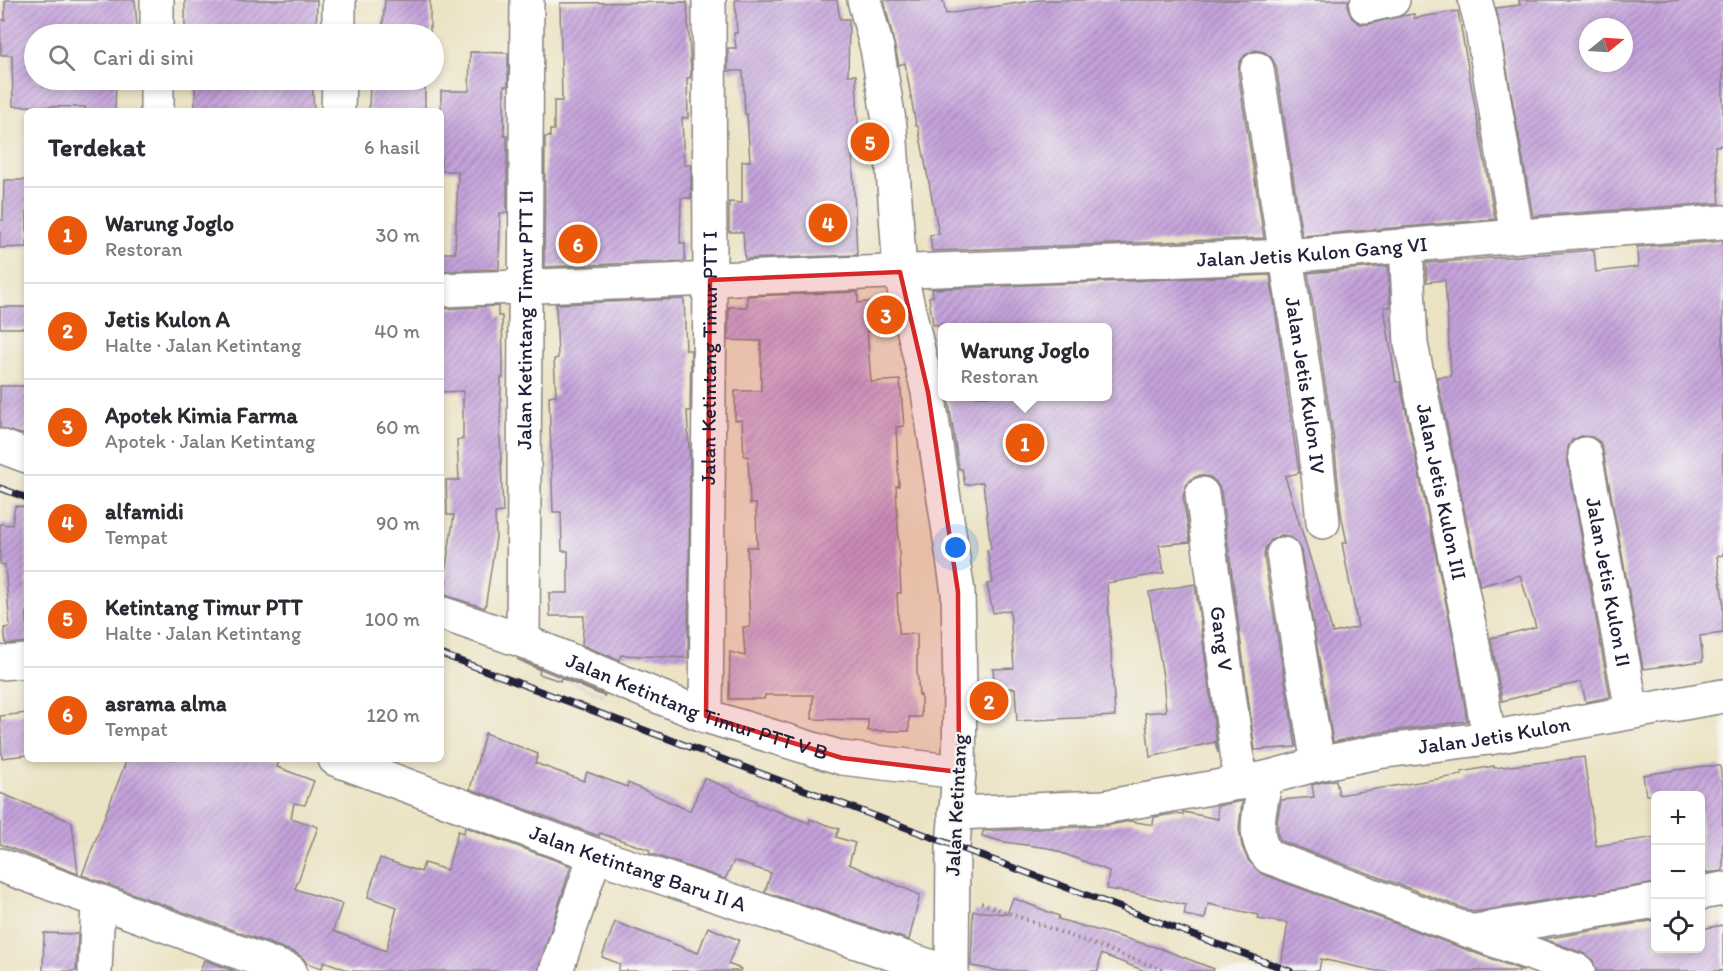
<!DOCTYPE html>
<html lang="id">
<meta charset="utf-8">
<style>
:root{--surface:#fff;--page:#f7f7f7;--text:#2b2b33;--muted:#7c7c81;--line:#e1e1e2;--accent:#ea580c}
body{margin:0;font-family:Itim,sans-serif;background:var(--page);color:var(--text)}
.controls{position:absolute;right:18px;bottom:18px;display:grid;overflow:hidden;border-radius:9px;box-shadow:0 3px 9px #0003}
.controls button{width:54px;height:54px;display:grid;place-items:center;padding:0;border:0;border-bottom:2px solid var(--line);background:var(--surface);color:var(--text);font:30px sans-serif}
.compass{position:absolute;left:1579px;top:18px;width:54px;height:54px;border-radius:50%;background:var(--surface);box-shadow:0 3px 9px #0003;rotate:72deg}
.you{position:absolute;left:956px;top:548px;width:21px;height:21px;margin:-15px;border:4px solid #fff;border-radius:50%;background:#1a73e8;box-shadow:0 0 0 9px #1a73e833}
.badge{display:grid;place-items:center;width:39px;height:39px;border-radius:50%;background:var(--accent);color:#fff;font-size:20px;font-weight:700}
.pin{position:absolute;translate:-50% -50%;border:3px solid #fff;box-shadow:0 2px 6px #0006}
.popup{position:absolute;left:938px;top:323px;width:174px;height:78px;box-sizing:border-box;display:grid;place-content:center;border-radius:9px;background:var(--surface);filter:drop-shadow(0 2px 4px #0005);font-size:20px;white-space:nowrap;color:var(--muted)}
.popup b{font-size:22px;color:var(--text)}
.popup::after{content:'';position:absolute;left:50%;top:100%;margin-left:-12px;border:12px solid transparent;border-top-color:var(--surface)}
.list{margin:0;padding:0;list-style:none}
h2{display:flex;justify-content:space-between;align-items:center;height:78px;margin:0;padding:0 24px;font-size:26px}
h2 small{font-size:20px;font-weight:400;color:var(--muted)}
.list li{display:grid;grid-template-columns:39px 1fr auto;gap:18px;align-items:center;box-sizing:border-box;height:96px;padding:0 24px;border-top:2px solid var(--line)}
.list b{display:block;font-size:22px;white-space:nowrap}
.list p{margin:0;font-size:20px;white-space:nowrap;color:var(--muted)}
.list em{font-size:20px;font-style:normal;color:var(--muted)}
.icon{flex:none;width:33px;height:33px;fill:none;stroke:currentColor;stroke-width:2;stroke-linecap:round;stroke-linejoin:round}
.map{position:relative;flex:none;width:1723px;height:971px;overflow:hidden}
.search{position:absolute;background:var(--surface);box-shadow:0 3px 9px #0003;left:24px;top:24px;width:420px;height:66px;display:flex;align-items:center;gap:15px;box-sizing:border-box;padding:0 21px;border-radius:33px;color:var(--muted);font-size:22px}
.panel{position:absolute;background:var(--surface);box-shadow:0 3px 9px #0003;left:24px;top:108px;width:420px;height:654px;border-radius:9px}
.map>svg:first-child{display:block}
</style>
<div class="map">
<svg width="1723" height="971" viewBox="0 0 1723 971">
<defs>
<pattern id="building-hatch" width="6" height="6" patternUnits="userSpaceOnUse" patternTransform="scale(1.5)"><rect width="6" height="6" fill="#c4a2da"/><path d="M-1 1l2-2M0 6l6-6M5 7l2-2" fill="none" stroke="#9f84b2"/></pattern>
</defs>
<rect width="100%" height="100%" fill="#f6f6f2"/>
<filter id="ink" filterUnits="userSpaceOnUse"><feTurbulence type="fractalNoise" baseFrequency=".0167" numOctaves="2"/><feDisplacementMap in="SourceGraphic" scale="12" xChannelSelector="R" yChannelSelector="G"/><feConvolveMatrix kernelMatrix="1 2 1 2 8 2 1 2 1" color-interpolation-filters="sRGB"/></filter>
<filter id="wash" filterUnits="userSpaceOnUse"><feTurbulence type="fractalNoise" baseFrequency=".008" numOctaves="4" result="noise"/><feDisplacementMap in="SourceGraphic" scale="24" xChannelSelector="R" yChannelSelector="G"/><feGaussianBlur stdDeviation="1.35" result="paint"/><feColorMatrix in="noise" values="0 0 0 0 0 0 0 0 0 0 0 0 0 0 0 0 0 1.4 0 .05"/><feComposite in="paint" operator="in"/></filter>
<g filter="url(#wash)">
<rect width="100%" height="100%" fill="#ece3c4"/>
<g id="blocks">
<!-- building -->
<g fill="url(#building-hatch)" fill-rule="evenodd">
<path d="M5,0H135L137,28H134L135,34H34V80H116L115,111H85V107L13,106L12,55H1L0,20H5Z"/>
<path d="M185,0H317L316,34H185Z"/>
<path d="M385,0H430V34H382Z"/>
<path d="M735,0H837L840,19H849L848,75H856L859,147H852L857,255L745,259L743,232H729V202L742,203V161H750L747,114H745L743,71H728V48H736L734,33H737Z"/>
<path d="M884,0H943L946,14L1038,0H1348V9L1352,18L1360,24H1369L1402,16L1414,14V18L1458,11L1495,219L1302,236L1276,66L1271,57L1264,52L1255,50L1245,55L1239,63L1238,72L1264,238L932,251L930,235L939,234L918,126H916L905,63L899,65Z"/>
<path d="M1519,0H1723V145L1715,146L1720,203L1533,216L1496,8L1520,5ZM1588,27H1624V63H1588Z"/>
<path d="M687,2L691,72L690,78H687L688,118H682L684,165H691V198H681L680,243H685V261L544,267L545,137H550V130H554V101H562L560,3Z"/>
<path d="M470,52L508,53V86H504V136H507V213H500L499,269L442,271V253H455L458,171H441V91H469Z"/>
<path d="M195,80H312L314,111H195Z"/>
<path d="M370,80H425V111H369Z"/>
<path d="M4,180H27V247L0,248V220H3Z"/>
<path d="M1723,241V555L1717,556L1723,600V633L1700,636L1703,661L1643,669L1603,451L1600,442L1592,437L1581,436L1572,440L1568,447L1567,457L1610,697L1586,702L1581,682L1502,701L1491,638L1536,627L1520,575L1480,586L1437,377L1451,376L1445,280L1427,282L1426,263L1594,250L1596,272L1638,267L1637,247Z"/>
<path d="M1388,266L1390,307H1384L1396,382H1400L1454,642L1467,721L1376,733L1333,742L1301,551L1297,542L1289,536L1281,535L1271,540L1265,548L1264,557L1296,747L1255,750L1221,491L1216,482L1210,477L1200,475L1191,479L1185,487L1183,497L1190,542L1159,545L1164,573L1107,583L1115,716L1017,721L1015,688L995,689L993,669L1014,668L1010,610L993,613L987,584L993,583L987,550L991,549L983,482L965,485L962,469H959L948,396H1107V327H944L943,324L933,325L929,297L933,296L932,289L1270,275L1299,473L1285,476L1333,633L1358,627L1342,543H1347L1341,513L1334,441L1308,273Z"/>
<path d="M858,292V303L887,300L894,328L867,331L871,382L900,380L904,426L896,427L899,486H896L901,593H897L899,634H917V670L919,695H921V717H909V731H868V720L812,719L813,695H765L764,699H729L730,652L745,656L743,627H750L747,547H757L756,504H750L748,456H744L742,420H735V391H761V341L728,340L729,307H747V296Z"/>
<path d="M684,299L686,350H691L690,411H687L690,466L688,658L621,655L619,660L582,645L584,616H550L549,593H568V551H562L561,512H553L549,396L556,395L554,359L558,358L556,304Z"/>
<path d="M498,306V316H502L503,364V378H501L500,438L503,512L495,513L496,537L485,608L445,595L447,580L444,579L454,515H447L446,480H459L457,440L463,439V391L441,392V318L442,309Z"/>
<rect x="0" y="307" width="27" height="21"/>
<path d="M0,386H27V433L21,434L0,428Z"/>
<path d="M15,506L27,507V642L6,644L4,628L10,627L5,565L0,564V524L12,525Z"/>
<path d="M1195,584L1218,753L1215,742L1150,757L1145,713L1166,711L1163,677L1149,592Z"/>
<path d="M517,659L605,695L604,696L561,678L560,681L539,674L540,670Z"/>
<path d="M27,713V755L2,758L0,716Z"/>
<path d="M485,733L538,754L535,763L584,781L587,772L627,787L628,783L690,811L704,778L733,790L732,791L756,801L755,803L809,823L810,819L839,829L836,837L855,843L849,864L920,895L909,940L765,892L771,873L734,861L725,879L649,853L650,850L600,833L599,836L470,789Z"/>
<path d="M1584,757L1596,846L1656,837V883L1473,912L1281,841L1278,835L1277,821L1281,800L1314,797L1312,785L1322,782L1336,780L1339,795L1462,775L1461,772L1494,766V768Z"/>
<path d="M127,759H280L277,767L314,781L305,805L294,803L291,818L318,827L295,889L342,904L333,931L386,951L397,907L368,897L380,858L421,872L424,863L447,870L458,831L464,833L465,827L571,866L538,971H350L324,961L322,968L306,963L304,959L296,953L82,875Z"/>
<path d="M1704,766H1720L1723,788V871L1703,873L1701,854V795H1646L1643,775Z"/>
<path d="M0,793L72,822L78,874L0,844Z"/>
<path d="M1242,801L1239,829L1242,846L1248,860L1262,874L1524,971H1376L1321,959L1319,971H1280L1288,923L1258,919L1259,915L1208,904L1205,919L1184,915L1186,905L1133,893L1107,889L1109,871L1049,848L1004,842L982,836L983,831L1105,826L1130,821L1153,825L1154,817L1174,814L1183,815V812L1218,819L1217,806Z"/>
<path d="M1013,898L1059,916L1058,919L1162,949L1214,969L1213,971H1145L1101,954L1098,971H1000L971,966L973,911L1007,914Z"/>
<path d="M1656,920V948H1701V929L1723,925V971H1596L1593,960L1585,954L1544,939Z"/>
<path d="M615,922L698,953L708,927L739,940L728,964L741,969L740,971H618L620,964L602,957Z"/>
<path d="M44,933L78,934L76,971H43Z"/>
<path d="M204,960L235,971H200Z"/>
</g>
</g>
</g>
<g filter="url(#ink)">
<use href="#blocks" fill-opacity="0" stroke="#878280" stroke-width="1.5"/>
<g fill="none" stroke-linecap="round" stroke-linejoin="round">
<defs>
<g id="minor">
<path d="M157,0V34"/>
<path d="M1475,0L1481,23L1517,236"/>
<path d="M1366,6L1393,0"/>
<path d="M339,34V0"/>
<path id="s1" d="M1257,69L1315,444L1323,522"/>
<path d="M157,80V111"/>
<path d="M338,111L339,80"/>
<path id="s2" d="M1406,245L1411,344L1472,639L1489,738"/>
<path id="s3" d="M441,290L1286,256L1517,236L1723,222"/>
<path d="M0,446L27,456"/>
<path id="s4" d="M1585,454L1632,711"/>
<path id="s5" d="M1202,494L1241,783"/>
<path d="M1283,554L1318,764"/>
<path id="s6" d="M441,613L523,641L706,716L842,758L959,772"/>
<path id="s7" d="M523,641L527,0"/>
<path d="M0,663L27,661"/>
<path id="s8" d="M706,716L710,280L709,0"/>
<path id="s9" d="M335,759L595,855L944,971"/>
<path d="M1266,778C1262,803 1249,837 1269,857L1578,971"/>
<path d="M0,865L290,971"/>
<path d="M1700,893L1723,889"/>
<path d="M1475,931L1656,901"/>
<path d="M95,971L98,902"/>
<path d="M556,971L595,855"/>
</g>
<g id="tertiary">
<path d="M864,0L877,48L890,127L900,272L928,392L958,592L960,687L959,772L953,846L952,971"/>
<path id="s10" d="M955,813L1104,807L1266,778L1318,764L1378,752L1489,738L1723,696"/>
</g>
</defs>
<!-- minor casing -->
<use href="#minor" stroke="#878280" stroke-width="36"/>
<!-- tertiary casing -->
<use href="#tertiary" stroke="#878280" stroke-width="36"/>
<!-- path -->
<path stroke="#878280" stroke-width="4" stroke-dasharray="1.5 4.5" stroke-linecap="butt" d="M981,903L1166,971"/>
<!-- minor -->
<use href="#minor" stroke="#fff" stroke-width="33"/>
<!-- tertiary -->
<use href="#tertiary" stroke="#fff" stroke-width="33"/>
<defs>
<g id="rail">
<path d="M0,488L27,498"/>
<path d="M441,654L1290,971"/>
</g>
</defs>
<!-- rail casing -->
<use href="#rail" stroke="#22223b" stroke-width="7"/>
<!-- rail -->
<use href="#rail" stroke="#f6f6f2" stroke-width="4.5" stroke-dasharray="14" stroke-linecap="butt"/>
</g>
</g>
<!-- marked area -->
<path fill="#d62828" fill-opacity="0.2" stroke="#d62828" stroke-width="4.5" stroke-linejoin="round" d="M900,272L928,392L958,592L959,772L842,758L706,716L710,280Z"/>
<g text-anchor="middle" stroke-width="4.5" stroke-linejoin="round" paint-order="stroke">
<!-- street labels -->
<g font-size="21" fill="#22223b" stroke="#f6f6f2">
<text dy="7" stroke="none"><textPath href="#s3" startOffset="872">Jalan Jetis Kulon Gang VI</textPath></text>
<text dy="7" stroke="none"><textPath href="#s7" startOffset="321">Jalan Ketintang Timur PTT II</textPath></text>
<text dy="7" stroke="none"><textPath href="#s8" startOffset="358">Jalan Ketintang Timur PTT I</textPath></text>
<text dy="7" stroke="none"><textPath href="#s1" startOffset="320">Jalan Jetis Kulon IV</textPath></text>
<text dy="7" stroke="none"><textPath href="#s2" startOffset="250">Jalan Jetis Kulon III</textPath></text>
<text dy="7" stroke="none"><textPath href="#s4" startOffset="130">Jalan Jetis Kulon II</textPath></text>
<text dy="7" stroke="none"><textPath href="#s5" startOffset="146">Gang V</textPath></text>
<text dy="7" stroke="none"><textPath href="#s6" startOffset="273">Jalan Ketintang Timur PTT V B</textPath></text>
<text dy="7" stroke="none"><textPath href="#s10" startOffset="546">Jalan Jetis Kulon</textPath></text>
<text transform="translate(956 805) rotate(-87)" y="7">Jalan Ketintang</text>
<text dy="7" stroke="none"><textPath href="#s9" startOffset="322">Jalan Ketintang Baru II A</textPath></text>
</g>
</g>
</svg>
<div class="controls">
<button>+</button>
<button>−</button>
<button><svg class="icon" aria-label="locate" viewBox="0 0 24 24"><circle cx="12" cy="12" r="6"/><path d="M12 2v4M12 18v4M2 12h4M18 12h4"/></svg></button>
</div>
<svg class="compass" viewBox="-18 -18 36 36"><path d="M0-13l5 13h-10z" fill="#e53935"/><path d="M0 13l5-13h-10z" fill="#7c7c81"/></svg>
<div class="you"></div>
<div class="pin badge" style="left:1025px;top:443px">1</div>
<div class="popup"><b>Warung Joglo</b>Restoran</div>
<div class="pin badge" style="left:989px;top:701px">2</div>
<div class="pin badge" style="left:886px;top:315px">3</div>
<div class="pin badge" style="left:828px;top:223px">4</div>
<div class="pin badge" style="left:870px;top:142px">5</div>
<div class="pin badge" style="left:578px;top:244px">6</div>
<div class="search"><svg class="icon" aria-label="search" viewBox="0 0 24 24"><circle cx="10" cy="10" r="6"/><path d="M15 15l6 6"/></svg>Cari di sini</div>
<section class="panel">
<h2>Terdekat<small>6 hasil</small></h2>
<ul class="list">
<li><span class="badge">1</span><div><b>Warung Joglo</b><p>Restoran</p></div><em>30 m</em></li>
<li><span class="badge">2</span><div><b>Jetis Kulon A</b><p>Halte · Jalan Ketintang</p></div><em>40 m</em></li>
<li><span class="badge">3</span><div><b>Apotek Kimia Farma</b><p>Apotek · Jalan Ketintang</p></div><em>60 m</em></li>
<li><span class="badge">4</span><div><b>alfamidi</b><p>Tempat</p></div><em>90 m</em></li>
<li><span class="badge">5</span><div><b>Ketintang Timur PTT</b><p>Halte · Jalan Ketintang</p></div><em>100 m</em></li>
<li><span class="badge">6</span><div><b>asrama alma</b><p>Tempat</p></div><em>120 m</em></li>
</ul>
</section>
</div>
